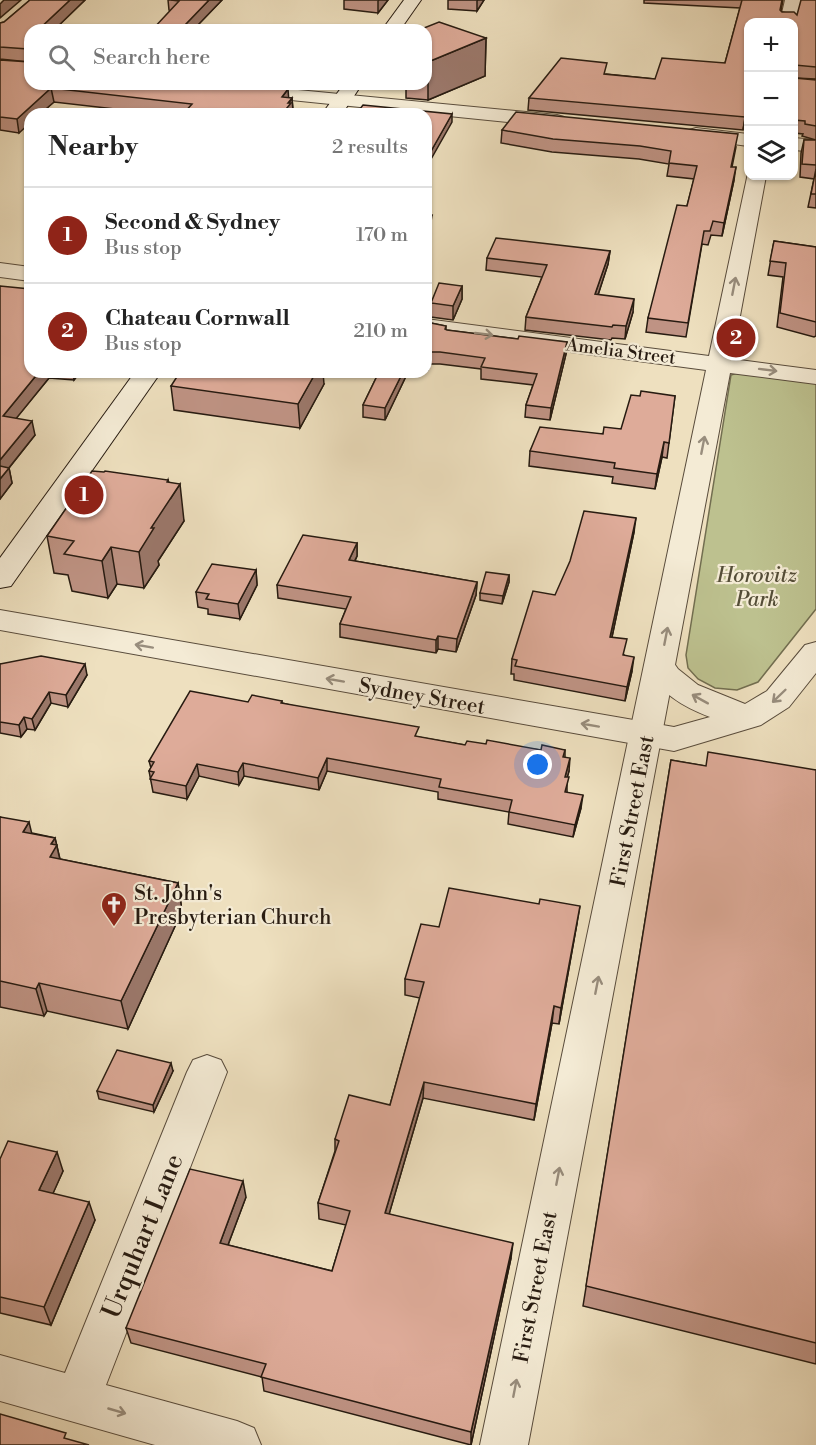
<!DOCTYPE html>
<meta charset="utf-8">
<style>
:root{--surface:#fff;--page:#f6f6f6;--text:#222;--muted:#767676;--line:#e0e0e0;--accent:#8f2418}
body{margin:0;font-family:"Libre Bodoni",serif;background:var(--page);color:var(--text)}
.controls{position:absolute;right:18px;top:18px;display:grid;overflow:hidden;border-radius:12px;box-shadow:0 2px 4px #0004}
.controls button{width:54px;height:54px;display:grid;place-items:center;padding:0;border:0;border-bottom:2px solid var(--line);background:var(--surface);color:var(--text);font:30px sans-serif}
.you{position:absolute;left:538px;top:765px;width:21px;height:21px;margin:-15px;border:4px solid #fff;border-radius:50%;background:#1a73e8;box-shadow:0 0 0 9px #1a73e833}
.badge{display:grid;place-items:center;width:39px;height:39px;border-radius:50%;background:var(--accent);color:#fff;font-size:20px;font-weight:700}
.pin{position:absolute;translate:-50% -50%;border:3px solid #fff;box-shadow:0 2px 6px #0006}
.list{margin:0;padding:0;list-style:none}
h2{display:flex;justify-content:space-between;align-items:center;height:78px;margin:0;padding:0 24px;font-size:26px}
h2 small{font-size:20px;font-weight:400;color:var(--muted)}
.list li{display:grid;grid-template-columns:39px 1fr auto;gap:18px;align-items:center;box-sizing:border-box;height:96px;padding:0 24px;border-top:2px solid var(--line)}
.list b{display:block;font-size:22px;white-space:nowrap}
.list p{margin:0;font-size:20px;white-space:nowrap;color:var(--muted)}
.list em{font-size:20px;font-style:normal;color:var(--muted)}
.icon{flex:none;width:33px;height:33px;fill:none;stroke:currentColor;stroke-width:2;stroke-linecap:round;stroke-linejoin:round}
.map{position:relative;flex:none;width:816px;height:1445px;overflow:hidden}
.search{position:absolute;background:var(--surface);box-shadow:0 2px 4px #0004;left:24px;top:24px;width:408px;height:66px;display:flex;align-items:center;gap:15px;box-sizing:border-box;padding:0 21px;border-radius:18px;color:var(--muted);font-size:22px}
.panel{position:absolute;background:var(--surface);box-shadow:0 2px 4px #0004;left:24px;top:108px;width:408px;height:270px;border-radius:18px}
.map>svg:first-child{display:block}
</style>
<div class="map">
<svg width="816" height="1445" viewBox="0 0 816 1445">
<rect width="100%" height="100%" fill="#eee0bf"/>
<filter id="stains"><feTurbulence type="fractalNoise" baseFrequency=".00333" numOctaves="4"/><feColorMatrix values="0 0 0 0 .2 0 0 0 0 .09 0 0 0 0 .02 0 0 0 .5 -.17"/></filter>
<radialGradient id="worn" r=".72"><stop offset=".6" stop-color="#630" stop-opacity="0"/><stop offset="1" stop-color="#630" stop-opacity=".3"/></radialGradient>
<!-- green -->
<path fill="#bdc18f" stroke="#726e50" stroke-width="1.5" d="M744,371L816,381V609L758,682L737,690L715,688L698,679L688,668L686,655L731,375Z"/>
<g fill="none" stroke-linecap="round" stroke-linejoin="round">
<defs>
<g id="minor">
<path d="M785,0H801L794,25V22H780Z"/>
<path d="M173,84H236L557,115L564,117L566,121L564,125L557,127L182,89L176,88Z"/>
<path d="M696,128L748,134V146L689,138L687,134L689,130Z"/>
<path d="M794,138L816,140V152L794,150Z"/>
<path d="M748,173V176H766L732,359L816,370V384L730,373L528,1445H480L706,370L426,333V319L709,356Z"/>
<path d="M0,263L30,267V281L0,277Z"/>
<path d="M207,1055L221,1060L227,1072L106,1385L237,1421L254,1428L261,1445H155L0,1401V1355L65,1373L187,1072L193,1060Z"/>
</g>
<path id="tertiary" d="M0,610L674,727L710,717C681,706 661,693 644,666L649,659L660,655L671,659L678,669L698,685L745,704L767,691L805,645L816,642V673L789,707L761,725L674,751L0,630Z"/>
<g id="secondary">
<path d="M404,0H421L400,30H382Z"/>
<path d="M344,84H362L342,114H322Z"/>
<path d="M135,372H161L11,586L0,588V558Z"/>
</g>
</defs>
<!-- minor casing -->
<use href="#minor" stroke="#594c3c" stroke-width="2"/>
<!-- tertiary casing -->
<use href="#tertiary" stroke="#594c3c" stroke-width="2"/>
<!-- secondary casing -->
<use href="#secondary" stroke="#271b11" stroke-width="2"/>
<!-- minor -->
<use href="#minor" fill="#f4ebd5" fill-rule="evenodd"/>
<!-- tertiary -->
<use href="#tertiary" fill="#f4ebd5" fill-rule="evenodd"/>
<!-- secondary -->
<use href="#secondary" fill="#f4ebd5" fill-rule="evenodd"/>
</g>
<!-- wall -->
<g fill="#bf9384" stroke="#271b11" stroke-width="1.5">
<path d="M30,0H85L54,30H30V84L292,98L293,111L292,114H159L54,102L40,114H30L19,133L0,130V60L29,62L0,59V23L4,22Z"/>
<path d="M168,0H222L195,28L169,10Z"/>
<path d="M344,0H388L378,13L344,9Z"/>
<path d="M448,0H484L477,11L448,9Z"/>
<path d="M644,0H783L781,11L782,12L797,15L816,0V79L795,78L816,80V140L802,136L803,134L794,133V22H748V103L743,130L528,110L529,98L606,74L655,79L725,63L740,8L644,3Z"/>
<path d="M426,30L486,38L485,76L428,100L406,98V84H426Z"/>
<path d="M259,84H302L299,88Z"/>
<path d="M502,130L736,147L732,167L734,180L722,236L711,235L708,245L702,244L686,337L646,332L648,318L687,206L694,179L667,176L669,164L639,159L552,152L501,143Z"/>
<path d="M804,140H816V208L808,207L814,179L800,177L801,153Z"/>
<path d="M774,241L816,247V336L814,337L777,327L783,277L768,275Z"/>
<path d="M610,251L608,264L598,295L633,312L625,339L612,338L611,340L525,330L526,317L542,277L486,270L487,258Z"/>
<path d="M0,286L30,372H80L74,380L49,378L16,418L35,435L9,468L12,483L0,499Z"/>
<path d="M462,286V299L453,320L431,317V303Z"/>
<path d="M426,322L446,326V330L518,339L567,342L566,354L550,420L525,417L526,405L533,385L481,379V369L440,364H430L428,370L426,369Z"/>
<path d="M374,372H408L385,420L363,417V405L377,376H374Z"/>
<path d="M324,384L300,428L174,410L171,386Z"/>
<path d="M640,396H675L667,458L662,457L655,489L612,483L613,477L529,466L530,451L621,429Z"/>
<path d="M168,480L184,521L158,561L159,565L144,588L117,584L108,598L72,591L68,575L54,573L47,536Z"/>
<path d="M634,532L612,637L624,655L632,671L625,701L514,680V674H511L512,659L555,595Z"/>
<path d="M357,543V556L355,561L477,582L476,595L456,652L438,649L436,653L340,637V624L346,609L278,598L277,585Z"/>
<path d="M256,570L257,585L240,619L208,614V609L198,607L196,592Z"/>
<path d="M509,575V582L502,604L480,600V593Z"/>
<path d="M0,664L87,675L68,707L51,703L35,730L27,729L21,737L0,733Z"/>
<path d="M282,701V703L418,737L465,745L486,744L541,750H565V757L569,771L567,777V792L581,808L573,837L508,824L509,812L438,799V792L327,771L319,790L244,776L239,785L199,776L187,799L153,792L149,771L151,768L149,761L248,702Z"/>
<path d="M671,760L705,766L816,770V1364L583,1306Z"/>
<path d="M0,817L32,833L55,838L60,859L178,883L182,911L128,1029L47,1011L44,1016L0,1007Z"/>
<path d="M577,923L559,1024L552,1023L534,1120L423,1098L389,1214L511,1258L471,1445L264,1391L262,1377L131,1343L126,1328L246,1197L228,1245L332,1271L346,1225L319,1219L318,1203L335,1151V1139L390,1105L420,998L405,995V979L439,927Z"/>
<path d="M173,1071L154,1112L99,1099L97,1091Z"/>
<path d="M0,1159L63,1171L53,1193L95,1220L51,1325L0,1313Z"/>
</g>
<!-- shaded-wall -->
<g fill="#9b786b" stroke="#271b11" stroke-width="1.5">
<path d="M4,0H21L0,18V4Z"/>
<path d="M70,0H85L54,30H38Z"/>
<path d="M209,0H222L195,28V30H185L184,26Z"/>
<path d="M379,0H388L378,13V1Z"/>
<path d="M478,0H484L477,11V1Z"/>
<path d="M486,38L485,76L428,100V62Z"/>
<path d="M51,88L54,102L40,114H30V123L19,133L17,119Z"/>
<path d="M288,89L289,102L282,97Z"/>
<path d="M292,98L293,111L292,114H282Z"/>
<path d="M748,100V103L743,130L745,117Z"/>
<path d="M452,114V122L426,168V160Z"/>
<path d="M736,167L734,180L722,236L724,223Z"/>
<path d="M432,215L431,222L426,232V225Z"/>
<path d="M610,251L608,264L594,307L595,294Z"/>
<path d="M462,286V299L453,320V306Z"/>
<path d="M634,299L633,312L625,339L626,326Z"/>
<path d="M567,342L566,354L550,420L551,408Z"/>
<path d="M431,352L430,364L428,370V358Z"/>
<path d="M39,372H48L49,378L6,431L3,416Z"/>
<path d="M73,372H80L74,380Z"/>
<path d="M316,372H323L324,384L300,428L298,404Z"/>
<path d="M403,372H408L385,420V408Z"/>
<path d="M32,421L35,435L0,479V460Z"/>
<path d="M664,442L662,457L655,489L657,474Z"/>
<path d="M9,468L12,483L0,499V479Z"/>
<path d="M168,480L171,498L180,484L184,521L158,561L159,565L144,588L139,552L151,528Z"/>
<path d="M636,518L634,532L609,651L610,637Z"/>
<path d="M357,543V556L349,572V560Z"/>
<path d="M111,547L117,584L108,598L102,561Z"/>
<path d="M256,570L257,585L240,619L238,604Z"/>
<path d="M509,575V582L502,604L503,596Z"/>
<path d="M477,582L476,595L456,652L457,639Z"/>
<path d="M438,636V649L436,653V640Z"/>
<path d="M634,657L632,671L625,701L627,687Z"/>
<path d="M85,664L87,675L68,707L66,695Z"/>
<path d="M49,692L51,703L35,730L32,719Z"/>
<path d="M24,717L27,729L21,737L19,725Z"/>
<path d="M327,758V771L319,790L318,778Z"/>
<path d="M570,758L569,771L564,790L565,777Z"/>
<path d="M243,763L244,776L239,785L238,772Z"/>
<path d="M197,764L199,776L187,799L186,786Z"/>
<path d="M583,795L581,808L573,837L575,825Z"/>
<path d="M29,822L36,851L23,832Z"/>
<path d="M55,838L63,873L50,857L51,844Z"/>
<path d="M178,883L182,911L128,1029L121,1001Z"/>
<path d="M580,906L577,923L559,1024L561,1008Z"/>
<path d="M39,983L47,1011L44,1016L36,989Z"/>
<path d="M554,1006L552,1023L534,1120L536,1104Z"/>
<path d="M171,1063L173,1071L154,1112L153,1105Z"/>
<path d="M424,1082L423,1098L385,1228V1213Z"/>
<path d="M57,1152L63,1171L46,1209L39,1190Z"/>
<path d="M243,1181L246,1197L223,1258L220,1243Z"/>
<path d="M89,1202L95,1220L51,1325L44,1307Z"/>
<path d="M513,1243L511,1258L471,1445V1432Z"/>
</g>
<!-- building -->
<g fill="#deab99" stroke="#271b11" stroke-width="1.5">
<path d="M30,0H70L38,30H30V51L28,49L0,47V23L4,22Z"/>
<path d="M171,0H209L184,26L195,28L193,30H152L179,1Z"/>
<path d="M742,0H782L780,10L782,12H794L797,15L801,0H816V67L795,65V78L816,80V126L805,124V121L794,120V102L797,87H794V22H748V100L745,117L529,98L561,58L607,63L604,74L655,79L662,58L725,63Z"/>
<path d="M439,22L486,38L428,62H426V30H419Z"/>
<path d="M30,52V84H244L288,89L282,97L292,98L288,103H291L282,114H183L192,104L51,88L17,119L0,117V60L29,62Z"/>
<path d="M363,105L452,114L426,160V114H356Z"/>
<path d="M516,112L738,134L731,167H736L724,223L713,221L710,231H704L688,323L648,318L677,205L687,206L697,166L669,163L671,151L640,146L553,139L502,130Z"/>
<path d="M804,140H816V165L802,164Z"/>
<path d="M816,169V194H811Z"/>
<path d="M426,214L432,215L426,225Z"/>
<path d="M496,238L610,251L595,294L634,299L626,326L613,325L612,327L526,317L547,265L487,258Z"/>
<path d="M774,241L816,247V322L780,313L786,263L770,261Z"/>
<path d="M439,283L462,286L453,306L431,303Z"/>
<path d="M0,286L30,289V372H39L3,416L32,421L0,460Z"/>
<path d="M426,322L446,326L445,329L447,330L518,339L519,336L567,342L551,408L526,405L537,374L481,367L485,358L440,352H431L428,358L426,357Z"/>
<path d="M180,372H316L298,404L171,386Z"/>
<path d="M379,372H403L385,408L363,405Z"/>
<path d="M641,391L675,396L669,443L664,442L657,474L614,468L615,463L530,451L540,427L603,434L604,427L621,429L631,395L640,396Z"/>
<path d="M0,466L9,468L0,479Z"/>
<path d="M92,471L104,472L105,471L168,480L167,482L180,484L151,528H154L139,552L111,547L102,561L64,554L74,541L47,536Z"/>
<path d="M584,511L636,518L610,637L627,639L623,655L634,657L627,687L515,666L517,660L512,659L533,591L555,595L570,561Z"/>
<path d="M303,535L357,543L349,560L477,582L457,639L438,636L436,640L340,624L351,597L277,585Z"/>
<path d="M212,564L256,570L238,604L206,599L209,594L196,592Z"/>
<path d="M486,572L509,575L503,596L480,593Z"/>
<path d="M41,656L85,664L66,695L49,692L32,719L24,717L19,725L0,722V664Z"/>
<path d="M190,691L248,702L252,695L282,701L281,703L419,727L415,736L465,745L467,741L486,744L487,740L541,750L542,745L565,750L563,757L570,758L565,777H569L565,792L583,795L575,825L509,812L512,800L439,787L441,779L327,758L318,778L243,763L238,772L197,764L186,786L150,779L154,772L149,771L154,762L149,761Z"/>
<path d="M708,752L816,770V1343L586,1286L671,760L706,766Z"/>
<path d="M0,817L29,822L23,832L55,838L51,844L57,845L50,857L178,883L121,1001L39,983L36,989L0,981Z"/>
<path d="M449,888L539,904L540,899L580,906L561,1008L554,1006L536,1104L424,1082L385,1213L513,1243L471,1432L261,1377L266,1364L126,1328L190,1169L243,1181L220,1243L332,1271L350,1211L318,1203L339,1141L335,1139L349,1095L390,1105L424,982L405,979L421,924L439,927Z"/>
<path d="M117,1050L171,1063L153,1105L97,1091Z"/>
<path d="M8,1141L57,1152L39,1190L89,1202L44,1307L0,1297V1159Z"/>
<path d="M0,1414L66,1433L64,1438L89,1445H0Z"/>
</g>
<!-- one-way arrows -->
<defs><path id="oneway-shaft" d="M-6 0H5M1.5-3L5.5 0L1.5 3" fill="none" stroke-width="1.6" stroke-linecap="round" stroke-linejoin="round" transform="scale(1.5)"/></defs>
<g stroke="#988d7d">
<use href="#oneway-shaft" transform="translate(734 286) rotate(-79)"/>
<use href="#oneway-shaft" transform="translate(484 334) rotate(7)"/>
<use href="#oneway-shaft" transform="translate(768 370) rotate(7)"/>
<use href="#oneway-shaft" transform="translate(703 445) rotate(-79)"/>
<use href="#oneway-shaft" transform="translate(666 636) rotate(-79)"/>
<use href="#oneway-shaft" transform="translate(144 646) rotate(-170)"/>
<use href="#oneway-shaft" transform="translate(335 680) rotate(-170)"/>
<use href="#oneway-shaft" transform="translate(779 696) rotate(136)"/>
<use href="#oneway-shaft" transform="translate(700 699) rotate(-151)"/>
<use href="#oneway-shaft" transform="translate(590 725) rotate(-170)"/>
<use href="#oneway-shaft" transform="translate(597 985) rotate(-79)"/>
<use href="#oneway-shaft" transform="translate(558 1176) rotate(-79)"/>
<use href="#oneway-shaft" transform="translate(515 1388) rotate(-79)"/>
<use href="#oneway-shaft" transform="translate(117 1411) rotate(16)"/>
</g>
<!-- icons -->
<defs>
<symbol id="church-pin" viewBox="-11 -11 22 30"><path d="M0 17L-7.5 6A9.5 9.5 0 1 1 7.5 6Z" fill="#8f2418" stroke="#f4ebd5"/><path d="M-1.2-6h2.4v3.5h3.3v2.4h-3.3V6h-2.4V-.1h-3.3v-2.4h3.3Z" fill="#fff"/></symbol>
</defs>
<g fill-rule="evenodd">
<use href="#church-pin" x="99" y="890" width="30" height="40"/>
</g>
<g text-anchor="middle" stroke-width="4.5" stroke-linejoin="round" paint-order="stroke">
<!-- far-street labels -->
<g font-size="18" fill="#271b11" stroke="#f4ebd5">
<text transform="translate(621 351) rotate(7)" y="6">Amelia Street</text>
</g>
<!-- park labels -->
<g font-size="21" font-style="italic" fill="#544d37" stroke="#f4ebd5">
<text x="757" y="582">Horovitz<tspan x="757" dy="24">Park</tspan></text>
</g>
<!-- street labels -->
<g font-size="21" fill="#271b11" stroke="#f4ebd5">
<text transform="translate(422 696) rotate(10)" y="7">Sydney Street</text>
<text transform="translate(632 811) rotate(-79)" y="7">First Street East</text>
<text transform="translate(535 1287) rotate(-79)" y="7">First Street East</text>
</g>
<!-- poi labels -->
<g font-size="21" fill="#271b11" stroke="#f4ebd5" text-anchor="start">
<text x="134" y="900">St. John's<tspan x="134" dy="24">Presbyterian Church</tspan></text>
</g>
<!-- near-street labels -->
<g font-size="26" fill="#271b11" stroke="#f4ebd5">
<text transform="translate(142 1236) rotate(-68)" y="9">Urquhart Lane</text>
</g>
</g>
<rect width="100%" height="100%" filter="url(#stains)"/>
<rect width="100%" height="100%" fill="url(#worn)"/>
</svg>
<div class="controls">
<button>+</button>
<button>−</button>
<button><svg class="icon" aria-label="layers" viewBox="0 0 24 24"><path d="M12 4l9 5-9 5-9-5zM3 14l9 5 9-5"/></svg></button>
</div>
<div class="you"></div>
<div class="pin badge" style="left:84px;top:495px">1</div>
<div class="pin badge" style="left:736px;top:338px">2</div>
<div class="search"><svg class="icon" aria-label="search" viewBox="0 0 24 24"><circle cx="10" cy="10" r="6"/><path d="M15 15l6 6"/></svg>Search here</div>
<section class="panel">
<h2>Nearby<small>2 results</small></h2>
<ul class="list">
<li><span class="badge">1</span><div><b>Second &amp; Sydney</b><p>Bus stop</p></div><em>170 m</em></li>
<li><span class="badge">2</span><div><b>Chateau Cornwall</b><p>Bus stop</p></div><em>210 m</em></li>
</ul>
</section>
</div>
